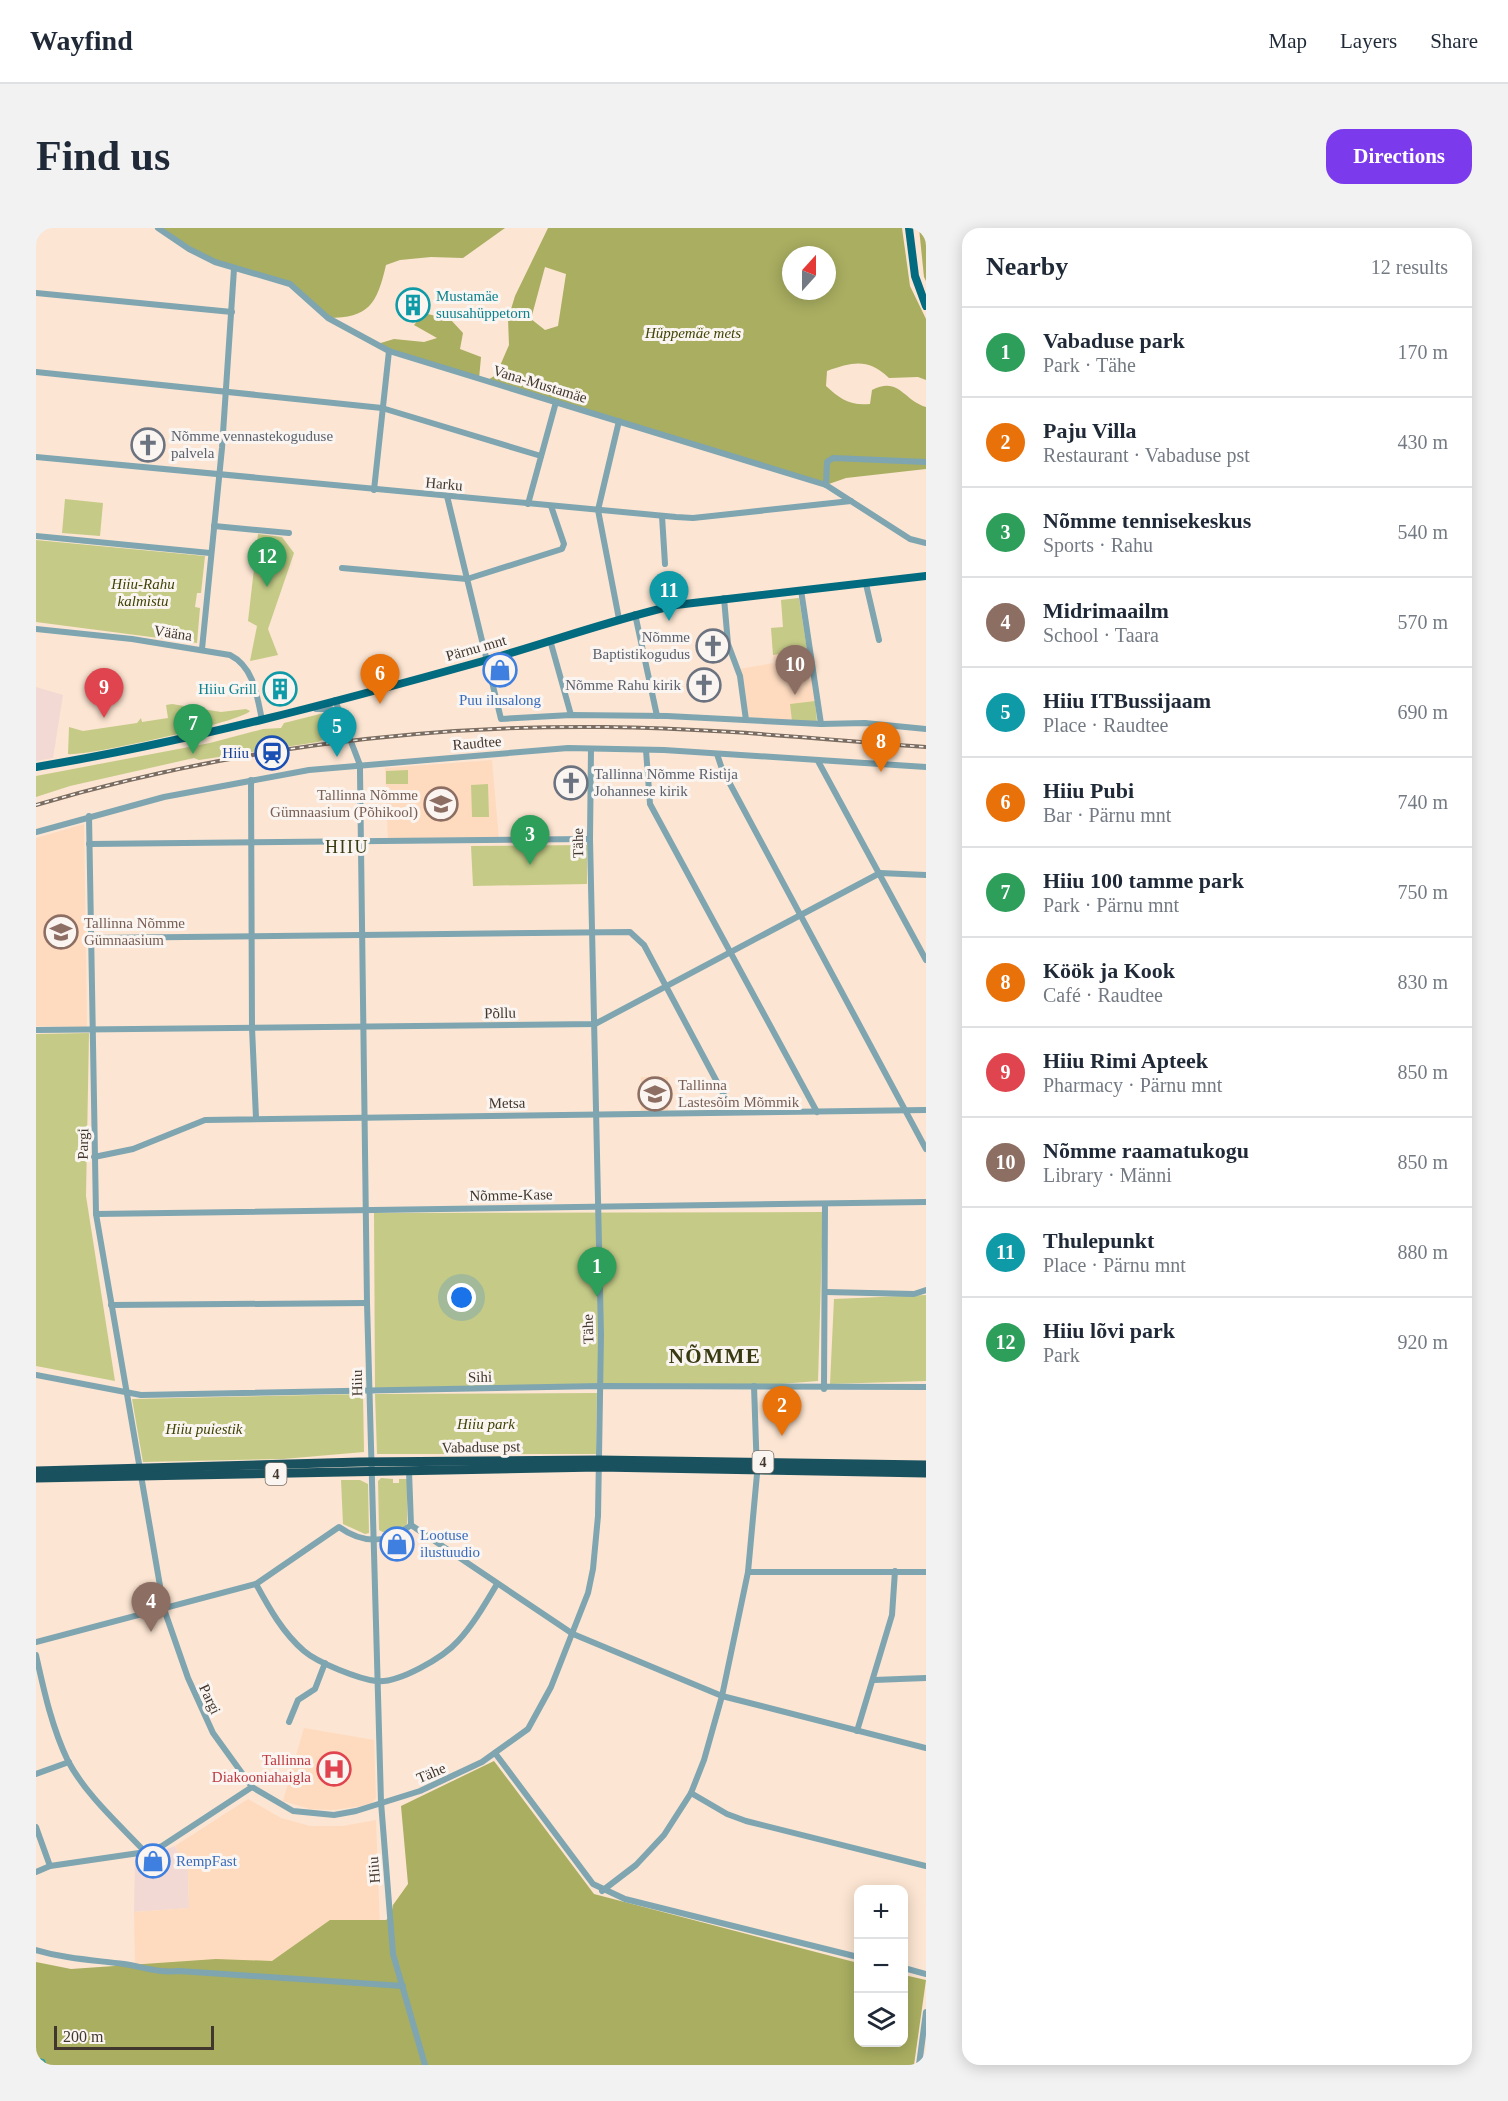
<!DOCTYPE html>
<meta charset="utf-8">
<style>
:root{--surface:#fff;--page:#f2f2f3;--text:#1f2937;--muted:#747a83;--line:#e0e1e3;--accent:#7c3aed}
body{margin:0;font-family:Georgia,serif;background:var(--page);color:var(--text)}
.controls{position:absolute;right:18px;bottom:18px;display:grid;overflow:hidden;border-radius:12px;box-shadow:0 3px 15px #0003}
.controls button{width:54px;height:54px;display:grid;place-items:center;padding:0;border:0;border-bottom:2px solid var(--line);background:var(--surface);color:var(--text);font:30px sans-serif}
.compass{position:absolute;left:746px;top:18px;width:54px;height:54px;border-radius:50%;background:var(--surface);box-shadow:0 3px 15px #0003;rotate:21deg}
.scale{position:absolute;left:18px;bottom:15px;width:160px;box-sizing:border-box;padding-left:6px;border:3px solid #42372e;border-top:0;font-size:16px;line-height:21px;white-space:nowrap;color:#42372e;-webkit-text-stroke:4px #fbf5f1;paint-order:stroke}
.you{position:absolute;left:426px;top:1070px;width:21px;height:21px;margin:-15px;border:4px solid #fff;border-radius:50%;background:#1a73e8;box-shadow:0 0 0 9px #1a73e833}
.badge{display:grid;place-items:center;width:39px;height:39px;border-radius:50%;background:var(--accent);color:#fff;font-size:20px;font-weight:700}
.pin{position:absolute;translate:-50% -50px;filter:drop-shadow(0 2px 3px #0008)}
.pin::after{content:'';position:absolute;top:32px;width:21px;height:18px;background:inherit;clip-path:polygon(0 0,100% 0,50% 100%)}
.list{margin:0;padding:0;list-style:none}
h2{display:flex;justify-content:space-between;align-items:center;height:78px;margin:0;padding:0 24px;font-size:26px}
h2 small{font-size:20px;font-weight:400;color:var(--muted)}
.list li{display:grid;grid-template-columns:39px 1fr auto;gap:18px;align-items:center;box-sizing:border-box;height:90px;padding:0 24px;border-top:2px solid var(--line)}
.list b{display:block;font-size:22px;white-space:nowrap}
.list p{margin:0;font-size:20px;white-space:nowrap;color:var(--muted)}
.list em{font-size:20px;font-style:normal;color:var(--muted)}
.icon{flex:none;width:33px;height:33px;fill:none;stroke:currentColor;stroke-width:2;stroke-linecap:round;stroke-linejoin:round}
.map{position:relative;flex:none;width:890px;height:1837px;overflow:hidden;border-radius:18px}
header{display:flex;align-items:center;gap:36px;box-sizing:border-box;height:84px;padding:0 30px;background:var(--surface);border-bottom:2px solid var(--line)}
header strong{font-size:28px}
nav{display:flex;gap:33px;margin-inline-start:auto;font-size:21px}
.intro{display:flex;align-items:center;justify-content:space-between;box-sizing:border-box;height:144px;padding:0 36px}
h1{margin:0;font-size:42px}
.button{padding:15px 27px;border-radius:18px;background:var(--accent);color:#fff;font-size:21px;font-weight:700}
main{display:flex;gap:36px;padding:0 36px}
aside{flex:1;background:var(--surface);border-radius:18px;box-shadow:0 3px 15px #0003}
.map>svg:first-child{display:block}
</style>
<header>
<strong>Wayfind</strong>
<nav><a>Map</a><a>Layers</a><a>Share</a></nav>
</header>
<div class="intro"><h1>Find us</h1><a class="button">Directions</a></div>
<main>
<div class="map">
<svg width="890" height="1837" viewBox="0 0 890 1837">
<rect width="100%" height="100%" fill="#fce5d2"/>
<!-- industrial -->
<g fill="#f3d9d3">
<path d="M0,459L27,467L17,530L0,533Z"/>
<path d="M139,1618L152,1643L153,1680L98,1684L99,1632Z"/>
</g>
<!-- built -->
<g fill="#fedbbf">
<path d="M763,370L779,473L756,493L711,489L703,441L738,435L735,400L747,399L745,372Z"/>
<path d="M456,532L463,612L352,613L349,540Z"/>
<path d="M48,596L51,799L0,798V610Z"/>
<path d="M605,849H632V883L605,884Z"/>
<path d="M268,1500L338,1512L340,1570L334,1577L297,1582L274,1581L247,1573Z"/>
<path d="M212,1571L245,1590L274,1598H307L340,1592L346,1754L99,1737L98,1684L153,1680L152,1643L139,1618Z"/>
</g>
<!-- green -->
<g fill="#c5cb87">
<path d="M29,271L67,275L64,308L26,305Z"/>
<path d="M222,306L246,309L258,325L232,401L242,427L214,433L221,398L212,393Z"/>
<path d="M0,312L169,328L165,365H161L159,379L164,380L161,415L0,394Z"/>
<path d="M763,370L771,422L737,427L735,400L747,399L745,372Z"/>
<path d="M779,473L781,494L756,493L754,476Z"/>
<path d="M136,476L185,484L210,481L214,483C208,493 49,529 32,526L33,499L47,503L101,495L105,490L106,494L132,490L130,477Z"/>
<path d="M288,485L297,487L303,511L291,510L282,514L163,532L158,530L34,558L0,569V548L174,515L227,501L245,500L248,495Z"/>
<path d="M372,542V556H350V543Z"/>
<path d="M452,556L453,589H436L435,557Z"/>
<path d="M551,617V656L437,658L435,618Z"/>
<path d="M53,805L50,968L79,1153L0,1138V806Z"/>
<path d="M787,984L782,1153L718,1158L339,1160L338,985Z"/>
<path d="M890,1067V1153L794,1156L798,1071Z"/>
<path d="M561,1165L560,1226H341L339,1166Z"/>
<path d="M327,1166L328,1224L247,1231L107,1234L96,1171Z"/>
<path d="M345,1250L357,1251V1255H363V1251H371V1296C364,1304 353,1309 343,1302L342,1253Z"/>
<path d="M305,1252H324L332,1256L333,1305L329,1306L307,1296Z"/>
</g>
<!-- forest -->
<g fill="#a9ae61" fill-rule="evenodd">
<path d="M125,0H469L427,30L395,29L364,32L350,37C341,76 333,90 292,90L254,56L177,33Z"/>
<path d="M512,0H866L874,58L890,91V152L882,149L853,150C832,130 817,134 791,143L790,158C804,171 814,178 834,176L836,162C863,148 867,172 890,179V241L810,250L790,257L450,153L460,147L473,117L472,91L479,68ZM755,27H791V63H755ZM509,39L530,46L522,98L509,102L495,91Z"/>
<path d="M883,0H890V53L888,49Z"/>
<path d="M388,85L415,92L427,105L424,121L445,129L443,151L338,117L358,111L388,114L401,110L378,97Z"/>
<path d="M458,1533L558,1666L822,1735V1814H868V1747L890,1752L878,1837H0V1734L35,1741L180,1731L236,1733L294,1692H350L355,1688L357,1677L372,1656L365,1578Z"/>
</g>
<g fill="none" stroke-linecap="round" stroke-linejoin="round">
<!-- stream -->
<path stroke="#2aa1ac" stroke-width="1.5" d="M0,1830L8,1832L10,1837"/>
<!-- minor -->
<g stroke="#7ea5b0" stroke-width="6">
<path d="M122,0L153,21L179,34L254,56L292,90L353,123L790,257L874,311L890,315"/>
<path d="M0,65L196,84"/>
<path d="M0,144L346,180L505,228"/>
<path d="M0,229L640,289L657,290L815,273"/>
<path d="M790,257L791,234L797,230L890,234"/>
<path d="M338,262L353,123"/>
<path d="M411,268L465,491L535,487L631,488L785,496L829,495L890,501"/>
<path d="M492,276L520,174"/>
<path d="M626,288L629,336"/>
<path d="M178,298L253,305"/>
<path d="M0,308L174,325"/>
<path d="M306,340L431,351L526,321L528,316L515,278"/>
<path d="M830,356L843,412"/>
<path d="M765,362L785,496"/>
<path d="M688,370L692,416L704,448L710,492"/>
<path d="M599,386L621,488"/>
<path d="M583,391L562,282L583,193"/>
<path d="M0,401L96,411L194,427C218,439 221,468 226,492"/>
<path d="M514,412L535,487"/>
<path d="M166,421L186,220L198,41"/>
<path d="M299,472L324,537V544L331,1075L345,1574L357,1726L389,1837"/>
<path d="M280,481H295L304,487"/>
<path d="M610,522L614,576L781,884"/>
<path d="M681,526L686,541L890,921"/>
<path d="M782,533L890,732"/>
<path d="M215,552L216,800L220,890"/>
<path d="M53,588L60,986L128,1381L152,1450L177,1505L216,1559L257,1583L298,1587L320,1583L384,1563L446,1534L492,1501L515,1459L552,1365L557,1341L562,1288L565,1107L554,611L555,521"/>
<path d="M0,604L128,569L273,542L532,520L628,522L890,539"/>
<path d="M53,616L554,611"/>
<path d="M55,710L594,704L608,717L697,884"/>
<path d="M0,802L559,796L844,645L890,647"/>
<path d="M58,929L97,921L169,892L890,882"/>
<path d="M60,986L890,974"/>
<path d="M790,1064L878,1066L890,1062"/>
<path d="M75,1077L331,1075"/>
<path d="M0,1147L105,1167L565,1158L890,1159"/>
<path d="M788,1161L789,976"/>
<path d="M373,1243L375,1297"/>
<path d="M375,1297L537,1406L686,1468L890,1520"/>
<path d="M712,1344H890"/>
<path d="M220,1356C233,1380 247,1405 268,1423C282,1435 323,1451 340,1453C362,1456 408,1429 422,1413C437,1397 449,1376 461,1356"/>
<path d="M0,1414L220,1356L303,1299C327,1316 352,1316 375,1297"/>
<path d="M0,1427C8,1463 16,1500 32,1533C50,1567 83,1596 109,1624"/>
<path d="M838,1452L890,1450"/>
<path d="M253,1494L262,1472L279,1461L289,1435"/>
<path d="M821,1503L856,1387L859,1343"/>
<path d="M459,1525L557,1656L589,1671L822,1729"/>
<path d="M0,1546L33,1534"/>
<path d="M655,1565L691,1586L710,1593L890,1638"/>
<path d="M0,1599L14,1638"/>
<path d="M0,1644L14,1638L103,1625L126,1618L216,1559"/>
<path d="M566,1663L600,1637L628,1607L655,1565L668,1532L686,1468L712,1344L721,1246L718,1158"/>
<path d="M0,1722C30,1731 57,1732 88,1736C108,1739 121,1745 143,1743L367,1758"/>
<path d="M868,1740L890,1746"/>
<path d="M883,1837L890,1784"/>
</g>
<!-- major -->
<g stroke="#036b7f" stroke-width="8">
<path d="M873,0L879,48L890,78"/>
<path d="M0,539C151,514 300,474 447,433C512,415 574,392 640,377L890,348"/>
</g>
<!-- highway -->
<g stroke="#1a515f" stroke-width="9">
<path d="M0,1243L324,1234L563,1232L890,1237"/>
<path d="M0,1250L563,1239L890,1245"/>
</g>
<defs>
<path id="rail" d="M0,577C183,523 378,497 569,499C676,500 783,511 890,519"/>
</defs>
<!-- rail casing -->
<use href="#rail" stroke="#7a6c60" stroke-width="4"/>
<!-- rail -->
<use href="#rail" stroke="#fbf5f1" stroke-width="1.5" stroke-dasharray="4.5" stroke-linecap="butt"/>
</g>
<!-- icons -->
<defs>
<symbol id="building-ring" viewBox="-11 -11 22 22"><circle r="9.5" fill="#fbf5f1" stroke="#0f9aa8" stroke-width="1.5"/><path d="M-4-6H4V6H1V3H-1V6H-4ZM-2.5-4.3h1.7v1.8h-1.7ZM.8-4.3h1.7v1.8H.8ZM-2.5-1h1.7V.8h-1.7ZM.8-1h1.7V.8H.8Z" fill="#0f9aa8"/></symbol>
<symbol id="church-ring" viewBox="-11 -11 22 22"><circle r="9.5" fill="#fbf5f1" stroke="#6b7280" stroke-width="1.5"/><path d="M-1.2-6h2.4v3.5h3.3v2.4h-3.3V6h-2.4V-.1h-3.3v-2.4h3.3Z" fill="#6b7280"/></symbol>
<symbol id="shop-ring" viewBox="-11 -11 22 22"><circle r="9.5" fill="#fbf5f1" stroke="#3f7fe0" stroke-width="1.5"/><path d="M-5-2.5h2.3a2.7 3.5 0 0 1 5.4 0H5L5.5 6h-11ZM-1.5-2.5h3a1.5 2.3 0 0 0-3 0Z" fill="#3f7fe0"/></symbol>
<symbol id="station-ring" viewBox="-11 -11 22 22"><circle r="9.5" fill="#fbf5f1" stroke="#1a4fb4" stroke-width="1.5"/><path d="M-3-6H3Q5-6 5-4V2Q5 4 3 4L4.5 6H3L1.5 4h-3L-3 6H-4.5L-3 4Q-5 4-5 2V-4Q-5-6-3-6ZM-3.5-4v3h7v-3ZM-3.5 1v1.5H-2V1ZM2 1v1.5H3.5V1Z" fill="#1a4fb4"/></symbol>
<symbol id="school-ring" viewBox="-11 -11 22 22"><circle r="9.5" fill="#fbf5f1" stroke="#8d6e63" stroke-width="1.5"/><path d="M0-5L7-2L0 1L-7-2ZM-4 1L0 2.5L4 1V4Q0 6-4 4Z" fill="#8d6e63"/></symbol>
<symbol id="hospital-ring" viewBox="-11 -11 22 22"><circle r="9.5" fill="#fbf5f1" stroke="#e0444e" stroke-width="1.5"/><path d="M-5-5h3v3.5h4V-5h3V5h-3V1.5h-4V5h-3Z" fill="#e0444e"/></symbol>
</defs>
<g fill-rule="evenodd">
<use href="#building-ring" x="358" y="58" width="38" height="38"/>
<use href="#church-ring" x="93" y="198" width="38" height="38"/>
<use href="#church-ring" x="658" y="399" width="38" height="38"/>
<use href="#shop-ring" x="445" y="423" width="38" height="38"/>
<use href="#church-ring" x="649" y="438" width="38" height="38"/>
<use href="#building-ring" x="225" y="442" width="38" height="38"/>
<use href="#station-ring" x="217" y="506" width="38" height="38"/>
<use href="#church-ring" x="516" y="536" width="38" height="38"/>
<use href="#school-ring" x="386" y="557" width="38" height="38"/>
<use href="#school-ring" x="6" y="685" width="38" height="38"/>
<use href="#school-ring" x="600" y="847" width="38" height="38"/>
<use href="#shop-ring" x="342" y="1297" width="38" height="38"/>
<use href="#hospital-ring" x="279" y="1522" width="38" height="38"/>
<use href="#shop-ring" x="98" y="1614" width="38" height="38"/>
</g>
<g text-anchor="middle" stroke-width="6" stroke-linejoin="round" paint-order="stroke">
<!-- shield labels -->
<g fill="#fbf5f1" stroke="#7a7068" stroke-width="1.5">
<rect x="716.5" y="1223" width="21" height="22" rx="4.5"/>
<rect x="229.5" y="1235" width="21" height="22" rx="4.5"/>
</g>
<g font-size="14" font-weight="bold" fill="#42372e">
<text x="727" y="1239">4</text>
<text x="240" y="1251">4</text>
</g>
<!-- culture labels -->
<g font-size="15" fill="#0d838f" stroke="#fbf5f1" text-anchor="start">
<text x="400" y="73">Mustamäe<tspan x="400" dy="17">suusahüppetorn</tspan></text>
<text x="221" y="466" text-anchor="end">Hiiu Grill</text>
</g>
<!-- park labels -->
<g font-size="15" font-style="italic" fill="#414406" stroke="#fbf5f1">
<text x="657" y="110">Hüppemäe mets</text>
<text x="107" y="361">Hiiu-Rahu<tspan x="107" dy="17">kalmistu</tspan></text>
<text x="450" y="1201">Hiiu park</text>
<text x="168" y="1206">Hiiu puiestik</text>
</g>
<!-- street labels -->
<g font-size="15" fill="#42372e" stroke="#fbf5f1">
<text transform="translate(504 156) rotate(17)" y="5">Vana-Mustamäe</text>
<text transform="translate(408 256) rotate(5)" y="5">Harku</text>
<text transform="translate(137 405) rotate(8)" y="5">Vääna</text>
<text transform="translate(440 420) rotate(-16)" y="5">Pärnu mnt</text>
<text transform="translate(441 515) rotate(-5)" y="5">Raudtee</text>
<text transform="translate(542 615) rotate(-91)" y="5">Tähe</text>
<text transform="translate(464 785) rotate(-1)" y="5">Põllu</text>
<text transform="translate(471 875) rotate(-1)" y="5">Metsa</text>
<text transform="translate(47 916) rotate(-89)" y="5">Pargi</text>
<text transform="translate(475 967) rotate(-1)" y="5">Nõmme-Kase</text>
<text transform="translate(552 1101) rotate(-92)" y="5">Tähe</text>
<text transform="translate(444 1149) rotate(-1)" y="5">Sihi</text>
<text transform="translate(321 1155) rotate(-91)" y="5">Hiiu</text>
<text transform="translate(445 1219) rotate(-1)" y="5">Vabaduse pst</text>
<text transform="translate(174 1471) rotate(65)" y="5">Pargi</text>
<text transform="translate(395 1545) rotate(-23)" y="5">Tähe</text>
<text transform="translate(338 1642) rotate(-94)" y="5">Hiiu</text>
</g>
<!-- worship labels -->
<g font-size="15" fill="#5b616d" stroke="#fbf5f1" text-anchor="start">
<text x="135" y="213">Nõmme vennastekoguduse<tspan x="135" dy="17">palvela</tspan></text>
<text x="654" y="414" text-anchor="end">Nõmme<tspan x="654" dy="17">Baptistikogudus</tspan></text>
<text x="645" y="462" text-anchor="end">Nõmme Rahu kirik</text>
<text x="558" y="551">Tallinna Nõmme Ristija<tspan x="558" dy="17">Johannese kirik</tspan></text>
</g>
<!-- shop labels -->
<g font-size="15" fill="#366cbe" stroke="#fbf5f1" text-anchor="start">
<text x="464" y="477" text-anchor="middle">Puu ilusalong</text>
<text x="384" y="1312">Lootuse<tspan x="384" dy="17">ilustuudio</tspan></text>
<text x="140" y="1638">RempFast</text>
</g>
<!-- transit labels -->
<g font-size="15" fill="#164399" stroke="#fbf5f1" text-anchor="end">
<text x="213" y="530">Hiiu</text>
</g>
<!-- education labels -->
<g font-size="15" fill="#785e54" stroke="#fbf5f1" text-anchor="start">
<text x="382" y="572" text-anchor="end">Tallinna Nõmme<tspan x="382" dy="17">Gümnaasium (Põhikool)</tspan></text>
<text x="48" y="700">Tallinna Nõmme<tspan x="48" dy="17">Gümnaasium</tspan></text>
<text x="642" y="862">Tallinna<tspan x="642" dy="17">Lastesõim Mõmmik</tspan></text>
</g>
<!-- health labels -->
<g font-size="15" fill="#be3a42" stroke="#fbf5f1" text-anchor="end">
<text x="275" y="1537">Tallinna<tspan x="275" dy="17">Diakooniahaigla</tspan></text>
</g>
<!-- quarter labels -->
<g font-size="18" letter-spacing="1.5" fill="#383b12" stroke="#fbf5f1">
<text x="311" y="625">HIIU</text>
</g>
<!-- district labels -->
<g font-size="21" font-weight="bold" letter-spacing="1.5" fill="#383b12" stroke="#fbf5f1">
<text x="679" y="1135">NÕMME</text>
</g>
</g>
</svg>
<div class="controls">
<button>+</button>
<button>−</button>
<button><svg class="icon" aria-label="layers" viewBox="0 0 24 24"><path d="M12 4l9 5-9 5-9-5zM3 14l9 5 9-5"/></svg></button>
</div>
<svg class="compass" viewBox="-18 -18 36 36"><path d="M0-13l5 13h-10z" fill="#e53935"/><path d="M0 13l5-13h-10z" fill="#747a83"/></svg>
<div class="scale">200 m</div>
<div class="you"></div>
<div class="pin badge" style="left:561px;top:1069px;background:#2e9e5b">1</div>
<div class="pin badge" style="left:746px;top:1208px;background:#e8710a">2</div>
<div class="pin badge" style="left:494px;top:637px;background:#2e9e5b">3</div>
<div class="pin badge" style="left:115px;top:1404px;background:#8d6e63">4</div>
<div class="pin badge" style="left:301px;top:529px;background:#0f9aa8">5</div>
<div class="pin badge" style="left:344px;top:476px;background:#e8710a">6</div>
<div class="pin badge" style="left:157px;top:526px;background:#2e9e5b">7</div>
<div class="pin badge" style="left:845px;top:544px;background:#e8710a">8</div>
<div class="pin badge" style="left:68px;top:490px;background:#e0444e">9</div>
<div class="pin badge" style="left:759px;top:467px;background:#8d6e63">10</div>
<div class="pin badge" style="left:633px;top:393px;background:#0f9aa8">11</div>
<div class="pin badge" style="left:231px;top:359px;background:#2e9e5b">12</div>
</div>
<aside>
<h2>Nearby<small>12 results</small></h2>
<ul class="list">
<li><span class="badge" style="background:#2e9e5b">1</span><div><b>Vabaduse park</b><p>Park · Tähe</p></div><em>170 m</em></li>
<li><span class="badge" style="background:#e8710a">2</span><div><b>Paju Villa</b><p>Restaurant · Vabaduse pst</p></div><em>430 m</em></li>
<li><span class="badge" style="background:#2e9e5b">3</span><div><b>Nõmme tennisekeskus</b><p>Sports · Rahu</p></div><em>540 m</em></li>
<li><span class="badge" style="background:#8d6e63">4</span><div><b>Midrimaailm</b><p>School · Taara</p></div><em>570 m</em></li>
<li><span class="badge" style="background:#0f9aa8">5</span><div><b>Hiiu ITBussijaam</b><p>Place · Raudtee</p></div><em>690 m</em></li>
<li><span class="badge" style="background:#e8710a">6</span><div><b>Hiiu Pubi</b><p>Bar · Pärnu mnt</p></div><em>740 m</em></li>
<li><span class="badge" style="background:#2e9e5b">7</span><div><b>Hiiu 100 tamme park</b><p>Park · Pärnu mnt</p></div><em>750 m</em></li>
<li><span class="badge" style="background:#e8710a">8</span><div><b>Köök ja Kook</b><p>Café · Raudtee</p></div><em>830 m</em></li>
<li><span class="badge" style="background:#e0444e">9</span><div><b>Hiiu Rimi Apteek</b><p>Pharmacy · Pärnu mnt</p></div><em>850 m</em></li>
<li><span class="badge" style="background:#8d6e63">10</span><div><b>Nõmme raamatukogu</b><p>Library · Männi</p></div><em>850 m</em></li>
<li><span class="badge" style="background:#0f9aa8">11</span><div><b>Thulepunkt</b><p>Place · Pärnu mnt</p></div><em>880 m</em></li>
<li><span class="badge" style="background:#2e9e5b">12</span><div><b>Hiiu lõvi park</b><p>Park</p></div><em>920 m</em></li>
</ul>
</aside>
</main>
